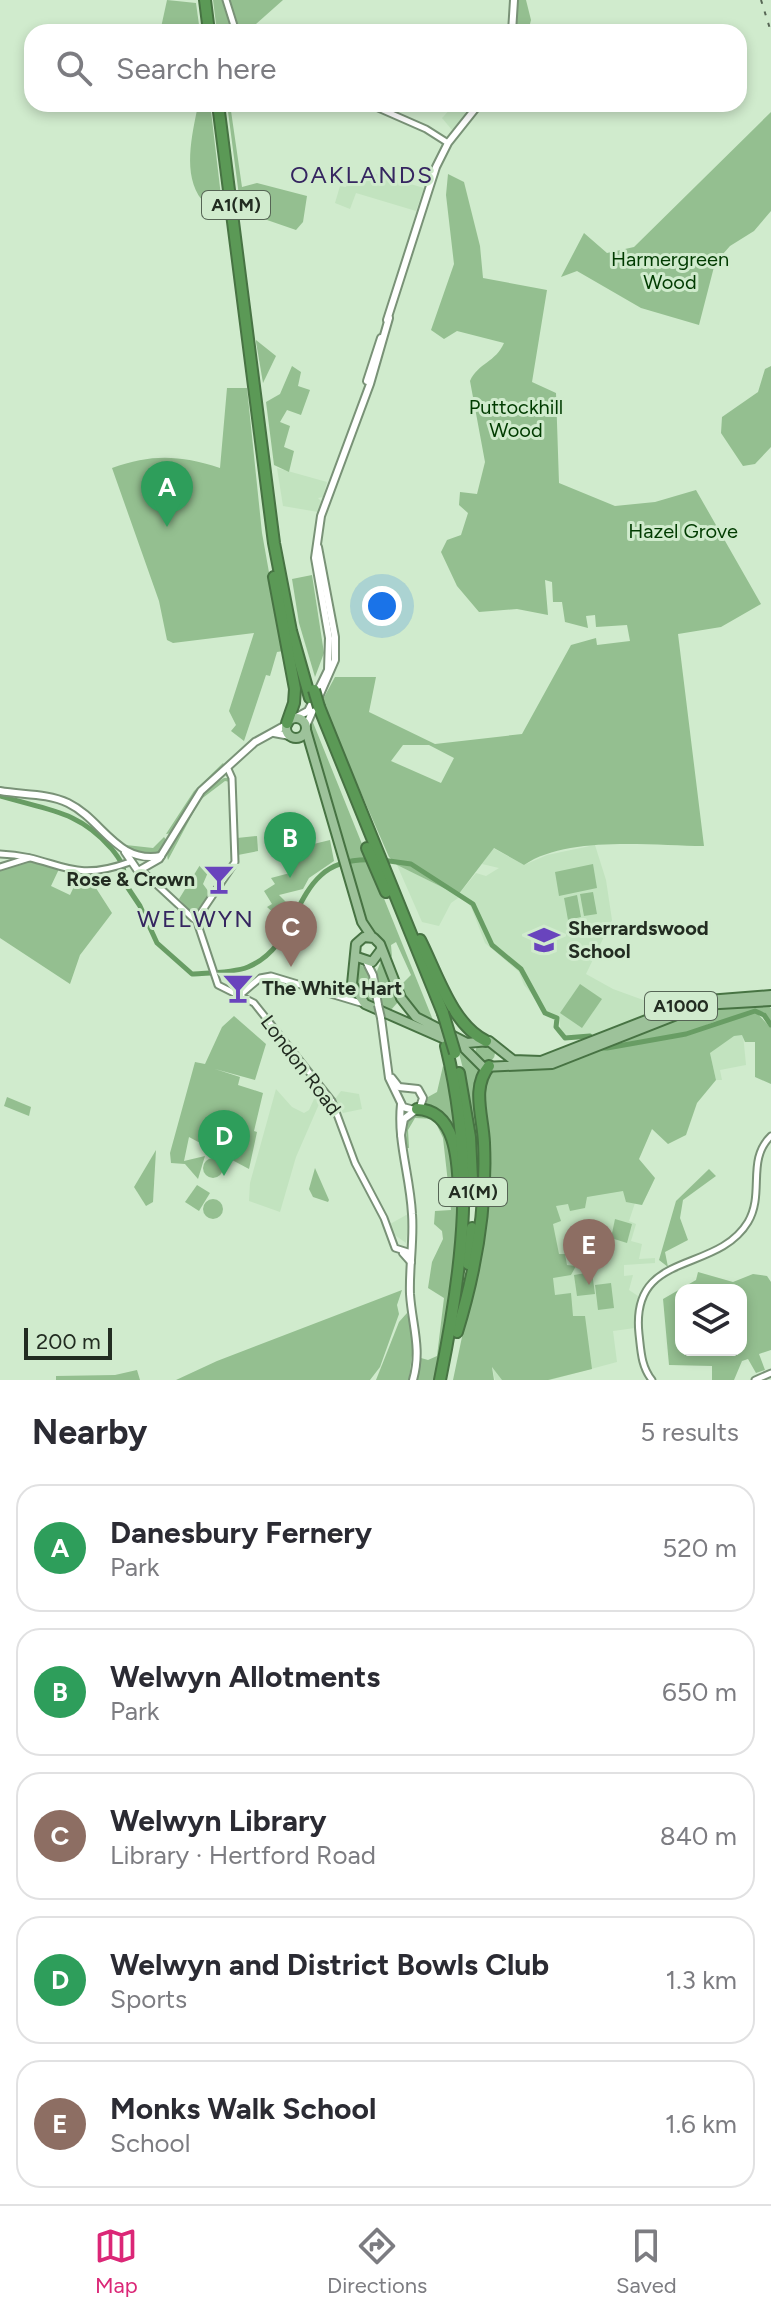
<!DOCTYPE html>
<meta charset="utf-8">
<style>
:root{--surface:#fff;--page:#f2f2f3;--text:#2b2b33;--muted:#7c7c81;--line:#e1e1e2;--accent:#db2777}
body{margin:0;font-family:Figtree,sans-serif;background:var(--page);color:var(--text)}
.controls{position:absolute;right:24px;bottom:24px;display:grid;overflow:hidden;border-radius:16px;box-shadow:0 4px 12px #0003}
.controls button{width:72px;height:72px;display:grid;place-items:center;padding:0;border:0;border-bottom:2px solid var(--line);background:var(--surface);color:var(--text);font:40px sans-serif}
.scale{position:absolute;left:24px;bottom:20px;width:88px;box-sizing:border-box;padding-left:8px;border:4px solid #222c21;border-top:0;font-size:22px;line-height:28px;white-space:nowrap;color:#222c21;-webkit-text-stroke:6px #d0ebcd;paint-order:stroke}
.you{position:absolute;left:382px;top:606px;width:28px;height:28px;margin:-20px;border:6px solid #fff;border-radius:50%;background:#1a73e8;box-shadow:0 0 0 12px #1a73e833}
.badge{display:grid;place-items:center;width:52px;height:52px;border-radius:50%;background:var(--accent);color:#fff;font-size:26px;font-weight:700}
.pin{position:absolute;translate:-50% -66px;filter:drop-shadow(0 2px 4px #0008)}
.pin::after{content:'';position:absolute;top:42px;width:28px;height:24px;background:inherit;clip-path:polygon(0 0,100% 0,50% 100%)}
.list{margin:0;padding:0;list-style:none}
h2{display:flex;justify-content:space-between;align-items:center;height:104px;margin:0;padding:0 32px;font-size:34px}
h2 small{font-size:26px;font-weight:400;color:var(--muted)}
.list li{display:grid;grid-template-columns:52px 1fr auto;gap:24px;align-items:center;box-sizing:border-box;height:128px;margin:0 16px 16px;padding:0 16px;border:2px solid var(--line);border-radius:24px}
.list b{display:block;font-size:30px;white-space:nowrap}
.list p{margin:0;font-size:26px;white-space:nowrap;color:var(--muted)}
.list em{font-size:26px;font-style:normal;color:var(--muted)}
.icon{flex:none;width:44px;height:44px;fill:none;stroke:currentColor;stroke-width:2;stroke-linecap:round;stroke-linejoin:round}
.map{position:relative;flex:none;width:771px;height:1380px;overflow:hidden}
.search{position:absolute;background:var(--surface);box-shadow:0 4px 12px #0003;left:24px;right:24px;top:24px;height:88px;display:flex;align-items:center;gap:20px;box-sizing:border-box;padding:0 28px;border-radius:24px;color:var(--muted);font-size:30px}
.sheet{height:824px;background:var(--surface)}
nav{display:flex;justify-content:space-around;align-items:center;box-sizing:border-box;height:112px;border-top:2px solid var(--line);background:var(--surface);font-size:22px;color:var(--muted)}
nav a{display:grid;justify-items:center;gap:4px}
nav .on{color:var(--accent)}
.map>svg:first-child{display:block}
</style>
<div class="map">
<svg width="771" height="1380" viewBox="0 0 771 1380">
<rect width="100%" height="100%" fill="#d0ebcd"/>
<!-- built -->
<g fill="#c2e3bf">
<path d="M455,104L466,113L452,130L442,118Z"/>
<path d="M363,170L424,188L416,211L356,193L350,209L335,203L340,186L346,187L348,182L358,184Z"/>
<path d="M277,468L327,482L323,497L318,498L321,501L318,512L283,506Z"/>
<path d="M595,845L606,880L612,920L586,974L613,989L646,1001L688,1000L595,1040L588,1036L565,1037L561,1033L559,1017L548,1013L524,985L519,972L485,943L471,907L461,896L451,903L439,926L422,922L397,865L458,895L476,873L486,876L499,868L482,864L493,848L524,865L547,855Z"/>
<path d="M743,1034L746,1065L720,1070L722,1080H716L710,1053L734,1035Z"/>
<path d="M319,1088L323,1095L296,1157L280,1212L249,1201L250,1183L276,1089L292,1107L304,1113L309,1110Z"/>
<path d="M341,1091L359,1094L362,1109L343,1113L335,1099Z"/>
<path d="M506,1178H655L642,1205L635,1203L629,1221L636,1224L631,1241L642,1244L639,1259L655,1258V1263L624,1265V1276L633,1275L629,1290L638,1296L635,1328L613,1331L617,1362L550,1380H495L492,1366Z"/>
<path d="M408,1214V1226L406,1243L392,1233L390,1224Z"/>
</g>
<!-- green -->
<g fill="#94bf90" fill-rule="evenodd">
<path d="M167,0L196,3L200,32H160Z"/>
<path d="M213,0H224L233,32H217Z"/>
<path d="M229,0H283L247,32H239L232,18Z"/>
<path d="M517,0H526L531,20L528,32H515Z"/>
<path d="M227,104H230L242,187L257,183L307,196L303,222L296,230L241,211Z"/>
<path d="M198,105L211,111L221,196L202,200C182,175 192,135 198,105Z"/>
<path d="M771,112V211L754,231L730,246L715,263L699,325L641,308L577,271L561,277L584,233L607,253L634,247Z"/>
<path d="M448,174L464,182L480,246L483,278L547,290L532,382L556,393L559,483L615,506L655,502L696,490L761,604L721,627L678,634L704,846C653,846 568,835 524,865L494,848L458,895L397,865L389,857L342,749L337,747L322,701L335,677H376L369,712L435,744L522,734L571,645L596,638L597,645L630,641L627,625L596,627L595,615L586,616L588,628L565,622L562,602H553L552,582L545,580L548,615L517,609L479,612L457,586L441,552L447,540L461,535L468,513L459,505L460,492L477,494L485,462L470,381C478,363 496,362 504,343L457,331L444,339L431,330L454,264L446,195ZM403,745H429L454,758L441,783L391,761Z"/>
<path d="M256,340L276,356L263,383L256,342Z"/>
<path d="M292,366L301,372L298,386L310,390L301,415L287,410L280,422L290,426L284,447L294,451L289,472L274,465L266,402L280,394Z"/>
<path d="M771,366V447L755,464L743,466L721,433L722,417L758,392L765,369Z"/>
<path d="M227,388H247L262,533L283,651L277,652L270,676L266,675L244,741L231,731L236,725L229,711L254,633L173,643L167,640L159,601L112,468C152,454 179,455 220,468Z"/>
<path d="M312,575L324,653L315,677L299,623L292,579Z"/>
<path d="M312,720L435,1025C419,1018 404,1001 403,983L411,975L396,942L391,945L392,957L369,926L311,736Z"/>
<path d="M223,763L225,766L189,802L173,833L166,834L194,791Z"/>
<path d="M224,778H229L230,782L225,781L200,800L168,860C163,838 203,789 224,778Z"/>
<path d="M257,836L258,851L238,855L237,838Z"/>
<path d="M164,837L167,841L155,856L124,849L126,845L153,848Z"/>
<path d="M330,840L334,861L309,878L303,889L279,895L289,905L282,915H276L267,907L272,904L264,891L275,884L271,878L290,873L285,851Z"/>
<path d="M29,860L59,869L51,886L70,895L80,874H94V885L112,913L80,955L70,984L0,938V869Z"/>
<path d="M593,864L597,888L559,896L555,872Z"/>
<path d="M200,865L209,870L203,884L211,895L195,916L179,899Z"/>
<path d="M593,892L597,914L584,916L580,894Z"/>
<path d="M577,895L581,917L568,920L564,898Z"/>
<path d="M383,956L398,1002L390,1011L382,1009L377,971Z"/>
<path d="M360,964L367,970L376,1006L361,998L355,980Z"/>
<path d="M580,984L602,999L582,1028L560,1013Z"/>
<path d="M767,1005L771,1008V1023L764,1012L755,1011L771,1028V1084L755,1077V1042H745L742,1035L734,1036L710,1053L716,1080L697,1103L686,1135L668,1144L652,1129L639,1159L655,1178L642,1205L626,1202L623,1191L587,1197L585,1208L570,1211L568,1204L556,1206L561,1221L553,1224L559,1254H565L567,1265L576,1266L571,1275L553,1278L555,1295L571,1293L573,1316H585L592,1369L548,1380H502L492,1367L494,1380H453L477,1265L482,1094L486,1078L496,1069L548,1068L598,1049L686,1036L717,1021L686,1033L602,1047L704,1006Z"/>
<path d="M234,1016L266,1044L255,1080L215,1069L240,1077L238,1085L263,1093L254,1131L257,1132L249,1169L189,1137L184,1161L205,1156L198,1179L185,1164L171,1163L170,1153L195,1062L205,1064L222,1027Z"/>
<circle cx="485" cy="1053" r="10"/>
<path d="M457,1047L483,1069L476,1081L479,1201L473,1249C479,1183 477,1111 457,1047Z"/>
<path d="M443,1066L447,1070L457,1143L425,1107L428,1097L437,1092Z"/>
<path d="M7,1097L31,1107L29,1116L4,1106Z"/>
<path d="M421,1112C426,1115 433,1117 438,1120C480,1155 445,1331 435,1380H416L421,1358L428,1360L437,1356L444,1298L428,1288L432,1262L443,1239L442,1231L434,1224L435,1211L451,1210L443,1138L434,1119L415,1118L408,1130L409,1148H405L408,1119Z"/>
<path d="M156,1150L153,1202L146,1206L134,1187Z"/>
<circle cx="213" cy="1168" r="10"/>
<path d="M315,1168L329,1200L328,1202L313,1197L309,1189Z"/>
<path d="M709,1169L716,1176L683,1200L680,1218L688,1240L665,1252L668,1267L659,1260L676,1201Z"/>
<path d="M197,1185L210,1193L199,1211L185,1202Z"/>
<circle cx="213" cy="1209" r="10"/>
<path d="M615,1219L632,1224L627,1243L611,1238Z"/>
<path d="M592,1272L595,1294L577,1296L574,1275Z"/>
<path d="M698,1272L733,1282L753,1274L767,1276L771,1282V1350L759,1354L765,1370L756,1373L748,1359L742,1361L734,1380H712V1366L669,1365L663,1299L696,1280ZM681,1290H741V1350H681Z"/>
<path d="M611,1283L614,1308L598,1310L595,1285Z"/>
<path d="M402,1290L397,1305L399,1314L380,1367L370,1380H176L217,1361Z"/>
<path d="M407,1313L414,1338L409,1380H376L399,1322Z"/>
<path d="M137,1370L140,1380H56V1376L115,1375Z"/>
</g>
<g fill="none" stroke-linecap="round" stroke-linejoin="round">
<!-- river -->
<g stroke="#689d64" stroke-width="5">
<path d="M0,796C46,810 78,810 111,848C120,859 126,867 124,882L140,906L157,943L192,974C208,973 234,973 248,967C308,942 288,856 372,860"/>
<path d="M382,860L411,864L473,904L492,945L521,969L545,1013L557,1018L556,1027L565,1038L590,1036L600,1048H607L686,1034L755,1011L764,1015L771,1025"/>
</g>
<defs>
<g id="tertiary">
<path d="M226,0L236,32"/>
<path d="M369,104L426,129L448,143"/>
<path d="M0,854C58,856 67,885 130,862"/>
<path d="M0,867L29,858"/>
<path d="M142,871L197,922L218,985L254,1003L332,1101L355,1163L384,1218L395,1248L411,1253"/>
<path d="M196,920L235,862L232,778L228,769"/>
<path d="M240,995L260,978L271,976L364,1004"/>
<path d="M652,1380C641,1366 641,1351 639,1334C630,1249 716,1275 748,1222C765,1193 746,1160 771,1136"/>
<path d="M755,1380L771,1373"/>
</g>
<g id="secondary">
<path d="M512,32L514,0"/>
<path d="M387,320L436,167L448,143L479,104"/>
<path d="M367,381L381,338"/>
<path d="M295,718L308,711L328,670L329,638L315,558L321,516L370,384L389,318"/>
<path d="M306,726L335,660V637L318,547"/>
<path d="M274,733L290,736"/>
<path d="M0,791C22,795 47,793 68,803C103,820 116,864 161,856"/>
<path d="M125,852L138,871L159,859L201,791L255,742L286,725"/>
<path d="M367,963L373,975L378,1005"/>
<path d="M381,1018L389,1078L403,1107L414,1110"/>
<path d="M392,1078L399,1087L418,1089L423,1098L420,1107L404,1119L401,1135"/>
<path d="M401,1104C397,1142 410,1175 412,1214C414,1241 409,1267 410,1294C412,1325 422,1349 413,1380"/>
<path d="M403,1253L411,1262"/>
</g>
<g id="primary">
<circle cx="296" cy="728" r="10"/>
<path d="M306,730L362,922L372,937"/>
<path d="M357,957L372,962L381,950"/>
<path d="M771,995L695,1001L541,1061L513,1060L489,1041L467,1043L416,1017L401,998L380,944L374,938L364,937L356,944L352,984L365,1004L463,1047L483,1067L552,1064L702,1005L771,1001"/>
</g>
<g id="motorway">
<path d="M205,0L209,32"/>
<path d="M218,104L274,543L291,631L310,698"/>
<path d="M274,577L295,689L294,703L287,723"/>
<path d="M319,707L443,1013"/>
<path d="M367,848L386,892"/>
<path d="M420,940C436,971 452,1025 486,1041"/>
<path d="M459,1073L470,1137L473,1200"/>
<path d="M417,1109C457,1110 458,1164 459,1192"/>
<path d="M468,1264L472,1228"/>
<path d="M457,1332C476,1270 487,1208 484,1143C483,1116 471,1088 489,1066"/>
<path d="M440,1380C464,1262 475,1165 446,1046"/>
</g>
</defs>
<!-- tertiary casing -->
<use href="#tertiary" stroke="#799277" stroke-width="9"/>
<!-- secondary casing -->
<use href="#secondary" stroke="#799277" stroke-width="10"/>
<!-- primary casing -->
<use href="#primary" stroke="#477343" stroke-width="12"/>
<!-- motorway casing -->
<use href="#motorway" stroke="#477343" stroke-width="14"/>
<!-- tertiary -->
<use href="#tertiary" stroke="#fff" stroke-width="5"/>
<!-- secondary -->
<use href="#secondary" stroke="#fff" stroke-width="6"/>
<!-- primary -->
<use href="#primary" stroke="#9dc29a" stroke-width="8"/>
<!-- motorway -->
<use href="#motorway" stroke="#5b9956" stroke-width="10"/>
<!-- rail -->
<path stroke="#566554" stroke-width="2" stroke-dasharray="4 8" stroke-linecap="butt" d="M761,0L771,32"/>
<defs>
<path id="secondary-bridge" d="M378,1005L381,1018"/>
<g id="motorway-bridge">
<path d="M314,690L319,707"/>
<path d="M443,1013L455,1053"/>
</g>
</defs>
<!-- secondary-bridge casing -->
<use href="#secondary-bridge" stroke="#799277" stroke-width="10" stroke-linecap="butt"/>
<!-- motorway-bridge casing -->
<use href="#motorway-bridge" stroke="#477343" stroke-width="14" stroke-linecap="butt"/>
<!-- secondary-bridge -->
<use href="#secondary-bridge" stroke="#fff" stroke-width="6"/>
<!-- motorway-bridge -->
<use href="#motorway-bridge" stroke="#5b9956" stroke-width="10"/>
</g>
<!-- icons -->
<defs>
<symbol id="bar-bare" viewBox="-9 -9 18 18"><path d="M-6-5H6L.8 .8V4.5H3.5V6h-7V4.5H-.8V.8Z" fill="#6944bd" stroke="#d0ebcd" stroke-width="2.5" paint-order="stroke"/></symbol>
<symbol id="school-bare" viewBox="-9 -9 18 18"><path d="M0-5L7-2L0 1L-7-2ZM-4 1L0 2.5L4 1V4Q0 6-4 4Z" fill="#6944bd" stroke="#d0ebcd" stroke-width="2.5" paint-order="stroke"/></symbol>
</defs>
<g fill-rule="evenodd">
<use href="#bar-bare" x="197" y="857" width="44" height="44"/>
<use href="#school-bare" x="522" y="918" width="44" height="44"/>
<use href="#bar-bare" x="216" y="966" width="44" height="44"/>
</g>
<g text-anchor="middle" stroke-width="6" stroke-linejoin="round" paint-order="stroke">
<!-- shield labels -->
<g fill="#d0ebcd" stroke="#566555" stroke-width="2">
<rect x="202" y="191" width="68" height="28" rx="6"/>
<rect x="645" y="992" width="72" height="28" rx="6"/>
<rect x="439" y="1178" width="68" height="28" rx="6"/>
</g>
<g font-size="18" font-weight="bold" fill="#222c21">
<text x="236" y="211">A1(M)</text>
<text x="681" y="1012">A1000</text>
<text x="473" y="1198">A1(M)</text>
</g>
<!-- park labels -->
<g font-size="20" fill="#003b00" stroke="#d0ebcd">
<text x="670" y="266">Harmergreen<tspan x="670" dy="23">Wood</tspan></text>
<text x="516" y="414">Puttockhill<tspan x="516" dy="23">Wood</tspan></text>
<text x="683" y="538">Hazel Grove</text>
</g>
<!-- poi labels -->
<g font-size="20" font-weight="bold" fill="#222c21" stroke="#d0ebcd" text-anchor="start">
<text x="195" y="886" text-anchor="end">Rose &amp; Crown</text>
<text x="568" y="935">Sherrardswood<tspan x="568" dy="23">School</tspan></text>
<text x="262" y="995">The White Hart</text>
</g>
<!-- street labels -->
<g font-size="20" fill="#222c21" stroke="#d0ebcd">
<text transform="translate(301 1065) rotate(53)" y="7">London Road</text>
</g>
<!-- quarter labels -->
<g font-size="24" letter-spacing="2" fill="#352560" stroke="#d0ebcd">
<text x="362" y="183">OAKLANDS</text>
<text x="196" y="927">WELWYN</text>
</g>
</g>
</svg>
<div class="controls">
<button><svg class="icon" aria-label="layers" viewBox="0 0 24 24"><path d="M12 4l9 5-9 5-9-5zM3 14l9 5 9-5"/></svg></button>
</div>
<div class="scale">200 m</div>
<div class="you"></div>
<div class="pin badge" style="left:167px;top:527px;background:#2e9e5b">A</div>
<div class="pin badge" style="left:290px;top:878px;background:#2e9e5b">B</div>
<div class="pin badge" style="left:291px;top:967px;background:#8d6e63">C</div>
<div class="pin badge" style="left:224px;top:1176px;background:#2e9e5b">D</div>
<div class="pin badge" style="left:589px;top:1285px;background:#8d6e63">E</div>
<div class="search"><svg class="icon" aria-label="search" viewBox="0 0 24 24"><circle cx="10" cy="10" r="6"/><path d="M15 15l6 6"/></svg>Search here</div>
</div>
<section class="sheet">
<h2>Nearby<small>5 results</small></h2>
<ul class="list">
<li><span class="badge" style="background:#2e9e5b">A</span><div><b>Danesbury Fernery</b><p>Park</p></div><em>520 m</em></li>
<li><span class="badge" style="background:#2e9e5b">B</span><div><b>Welwyn Allotments</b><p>Park</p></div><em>650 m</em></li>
<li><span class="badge" style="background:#8d6e63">C</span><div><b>Welwyn Library</b><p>Library · Hertford Road</p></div><em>840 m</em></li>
<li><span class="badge" style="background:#2e9e5b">D</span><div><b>Welwyn and District Bowls Club</b><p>Sports</p></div><em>1.3 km</em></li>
<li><span class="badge" style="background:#8d6e63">E</span><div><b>Monks Walk School</b><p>School</p></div><em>1.6 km</em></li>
</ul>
</section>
<nav>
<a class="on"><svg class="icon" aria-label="map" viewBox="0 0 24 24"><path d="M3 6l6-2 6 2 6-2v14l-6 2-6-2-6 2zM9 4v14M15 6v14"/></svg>Map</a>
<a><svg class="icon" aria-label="directions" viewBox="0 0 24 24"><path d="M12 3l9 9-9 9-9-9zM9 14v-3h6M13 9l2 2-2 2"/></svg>Directions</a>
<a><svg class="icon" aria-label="saved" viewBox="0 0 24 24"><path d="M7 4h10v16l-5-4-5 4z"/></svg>Saved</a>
</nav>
